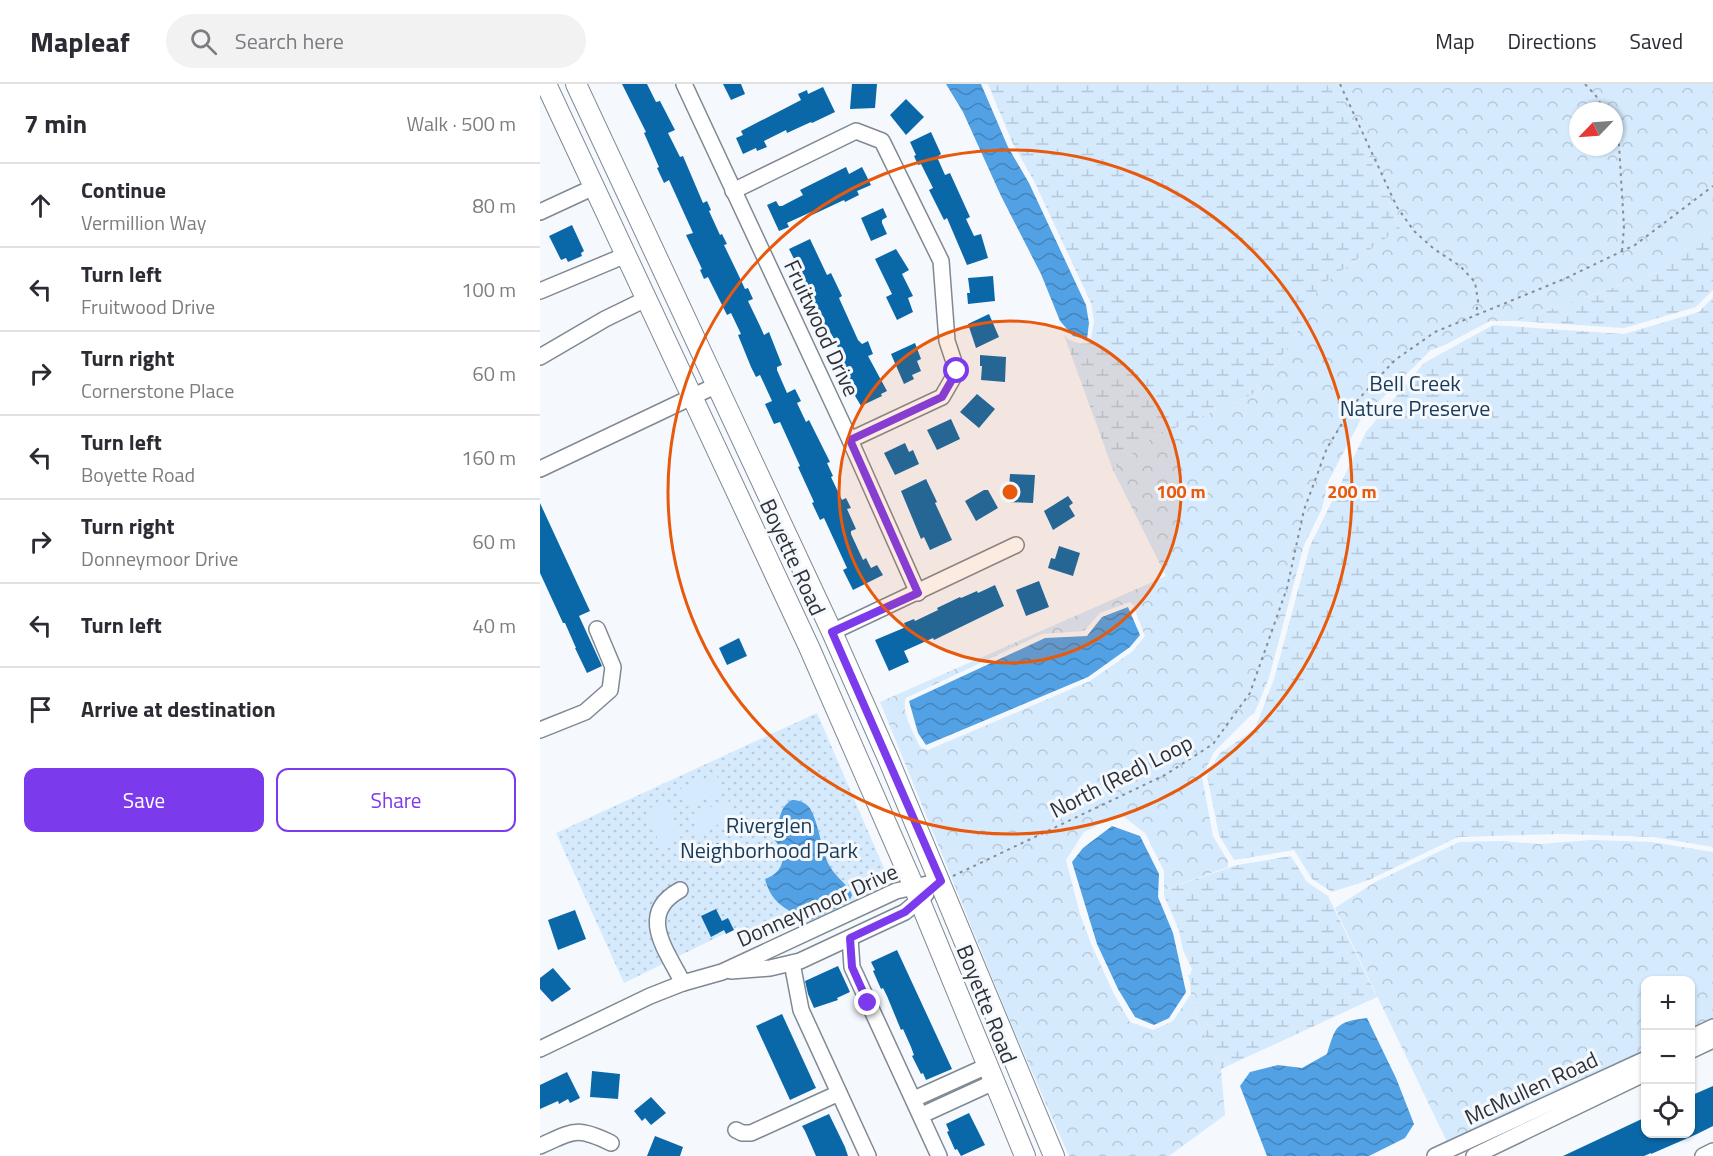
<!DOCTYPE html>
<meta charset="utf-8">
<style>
:root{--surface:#fff;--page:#f2f2f3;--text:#2b2b33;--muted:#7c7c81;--line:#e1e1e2;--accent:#7c3aed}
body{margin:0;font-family:"Titillium Web",sans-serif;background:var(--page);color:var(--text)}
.controls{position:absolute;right:18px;bottom:18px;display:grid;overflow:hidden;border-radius:12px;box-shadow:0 2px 4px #0004}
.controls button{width:54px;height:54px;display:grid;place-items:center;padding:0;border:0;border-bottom:2px solid var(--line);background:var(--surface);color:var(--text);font:30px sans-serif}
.compass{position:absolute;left:1029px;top:18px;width:54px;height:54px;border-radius:50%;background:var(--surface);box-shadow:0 2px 4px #0004;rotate:245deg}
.stop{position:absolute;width:18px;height:18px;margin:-14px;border:4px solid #7c3aed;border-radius:50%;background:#fff}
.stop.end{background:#7c3aed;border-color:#fff;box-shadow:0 2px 6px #0008}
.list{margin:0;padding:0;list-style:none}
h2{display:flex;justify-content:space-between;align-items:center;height:78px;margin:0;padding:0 24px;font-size:26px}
h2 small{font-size:20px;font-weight:400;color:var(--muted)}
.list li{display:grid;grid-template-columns:39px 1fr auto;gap:18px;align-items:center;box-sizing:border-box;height:84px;padding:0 24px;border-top:2px solid var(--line)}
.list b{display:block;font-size:22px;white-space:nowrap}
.list p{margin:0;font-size:20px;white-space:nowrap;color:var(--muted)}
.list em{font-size:20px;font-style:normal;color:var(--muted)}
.actions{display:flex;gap:12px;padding:18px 24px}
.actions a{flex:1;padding:14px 0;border:2px solid var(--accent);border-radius:12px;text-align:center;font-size:21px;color:var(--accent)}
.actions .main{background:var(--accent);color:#fff}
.icon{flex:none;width:33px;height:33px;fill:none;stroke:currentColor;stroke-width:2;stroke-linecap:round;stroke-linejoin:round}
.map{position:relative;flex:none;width:1173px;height:1072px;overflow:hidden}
header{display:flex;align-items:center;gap:36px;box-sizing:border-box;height:84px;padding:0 30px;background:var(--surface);border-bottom:2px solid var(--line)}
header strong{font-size:28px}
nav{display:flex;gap:33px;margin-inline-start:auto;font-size:21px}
.search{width:420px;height:54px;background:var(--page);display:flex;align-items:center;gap:15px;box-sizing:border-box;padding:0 21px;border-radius:33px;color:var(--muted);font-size:22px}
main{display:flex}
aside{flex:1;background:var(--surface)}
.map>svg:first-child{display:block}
</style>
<header>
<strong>Mapleaf</strong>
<div class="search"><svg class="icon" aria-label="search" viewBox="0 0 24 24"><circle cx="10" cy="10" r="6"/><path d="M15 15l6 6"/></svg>Search here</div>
<nav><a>Map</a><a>Directions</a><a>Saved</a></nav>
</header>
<main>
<aside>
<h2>7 min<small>Walk · 500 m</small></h2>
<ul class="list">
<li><svg class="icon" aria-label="ahead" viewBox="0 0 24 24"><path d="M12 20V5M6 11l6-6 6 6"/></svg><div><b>Continue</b><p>Vermillion Way</p></div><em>80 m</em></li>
<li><svg class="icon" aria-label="left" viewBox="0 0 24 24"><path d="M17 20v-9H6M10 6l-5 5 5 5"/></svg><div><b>Turn left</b><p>Fruitwood Drive</p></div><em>100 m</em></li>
<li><svg class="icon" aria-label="right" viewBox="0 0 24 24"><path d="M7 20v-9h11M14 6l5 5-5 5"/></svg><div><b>Turn right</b><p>Cornerstone Place</p></div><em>60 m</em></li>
<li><svg class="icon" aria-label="left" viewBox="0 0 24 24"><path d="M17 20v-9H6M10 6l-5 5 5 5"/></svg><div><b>Turn left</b><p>Boyette Road</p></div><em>160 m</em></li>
<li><svg class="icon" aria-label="right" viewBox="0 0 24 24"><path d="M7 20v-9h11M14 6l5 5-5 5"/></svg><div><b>Turn right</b><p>Donneymoor Drive</p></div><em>60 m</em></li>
<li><svg class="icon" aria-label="left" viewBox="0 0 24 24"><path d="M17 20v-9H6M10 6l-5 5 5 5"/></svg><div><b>Turn left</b></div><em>40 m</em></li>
<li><svg class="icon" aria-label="arrive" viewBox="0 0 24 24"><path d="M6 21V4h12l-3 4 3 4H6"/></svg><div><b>Arrive at destination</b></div></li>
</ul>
<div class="actions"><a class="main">Save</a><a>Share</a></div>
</aside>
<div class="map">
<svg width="1173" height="1072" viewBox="0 0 1173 1072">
<defs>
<pattern id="green-dots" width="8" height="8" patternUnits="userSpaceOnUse" patternTransform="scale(1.5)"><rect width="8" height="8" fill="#d5eafd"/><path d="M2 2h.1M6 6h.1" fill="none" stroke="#b7c9d9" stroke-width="1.8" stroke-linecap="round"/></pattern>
<pattern id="forest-crowns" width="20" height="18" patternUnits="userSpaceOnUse" patternTransform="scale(1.5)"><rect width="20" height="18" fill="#d5eafd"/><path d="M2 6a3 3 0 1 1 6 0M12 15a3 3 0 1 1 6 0" fill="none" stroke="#b7c9d9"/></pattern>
<pattern id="wetland-marsh" width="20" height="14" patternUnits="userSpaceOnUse" patternTransform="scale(1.5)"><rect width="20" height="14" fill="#d5eafd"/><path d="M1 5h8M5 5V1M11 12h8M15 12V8" fill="none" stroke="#b7c9d9"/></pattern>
<pattern id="water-waves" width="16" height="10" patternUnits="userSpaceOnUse" patternTransform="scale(1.5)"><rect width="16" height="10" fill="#52a1e5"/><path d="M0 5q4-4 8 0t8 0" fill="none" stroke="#4484ba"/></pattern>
</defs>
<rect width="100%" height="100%" fill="#f5f9fe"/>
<!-- green -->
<path fill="url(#green-dots)" d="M277,629L346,789L340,800L330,811L268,838L232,851L227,846L205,854L198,843L84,899L16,749Z"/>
<!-- forest -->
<g fill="url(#forest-crowns)" fill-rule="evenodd">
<path d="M787,0H1173V142L1119,188L976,237H950L905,261L891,266L821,335L788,398L782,425L764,461L729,594L714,630L710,632L674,668L662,693L673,752L688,777V783L624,806V787L605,749L580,730L544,748L526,776L540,830L552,862L573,908L590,938L613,946L633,937L651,910L650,898L659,916L656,935L681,985L685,1031L629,1072H529L471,940L340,618L626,492L573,386L610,355L718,308L755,252L779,203L860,144L815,40ZM1038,27H1074V63H1038ZM590,518L593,521L605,552L593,567L550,597L388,666L381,664C375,653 360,626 366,614L502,550L544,547L560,529Z"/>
<path d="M1051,756L1112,758L1173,768V937L1151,948L1150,896H1106L1105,969L908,1060L795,824L835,798L919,758L961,757L1000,760Z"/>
</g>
<!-- wetland -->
<g fill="url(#wetland-marsh)">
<path d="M448,0H787L815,40L860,144L779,203L755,252L718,308L610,355L573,386L524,251C530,258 541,261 550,259L554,238L551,219L494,97L473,60Z"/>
<path d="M1173,142V206L1156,223L1084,244L976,237L1119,188Z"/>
<path d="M1173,213V763L1113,753L1022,750L918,753L829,796L792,808L772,795L754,766L694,776L679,751L667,692L679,670L715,645L734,595L770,462L826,348L884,279L953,241L1084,250L1159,228Z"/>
<path d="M751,772L767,798L788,812L837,913L681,985L656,935L659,916L650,898L648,891H650L652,885L643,866L639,846L624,812V806L697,781Z"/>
</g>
<!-- pitch -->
<g fill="#d5eafd">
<path d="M176,690L184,707L146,723L138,706Z"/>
<path d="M188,716L196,733L158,749L150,731Z"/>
<path d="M126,717L142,752L121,762L105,726Z"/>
</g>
<!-- water -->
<g fill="url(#water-waves)">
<path d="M406,0H441L468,63L489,99L546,221L549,239L547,255L533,252L520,237L501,190L461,112L423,28Z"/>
<path d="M588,523L600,551L590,563L548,593L386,661L378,649L369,617L505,554L547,552L562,533Z"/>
<path d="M252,716C259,716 264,718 269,723C278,735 281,765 289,781C295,793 309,801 312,811L309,818L269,837C267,832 260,828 255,830C239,821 230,814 225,795C246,788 248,767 232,754C241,741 237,724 252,716Z"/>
<path d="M572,742L600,752L619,790L618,813L633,849L646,908L629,934L614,941L595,933L578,905L557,860L532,778L543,764Z"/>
<path d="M827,934L856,994L874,1040L865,1054L829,1072H727L700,1002L710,988L738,981L762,984L787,970C796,941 796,938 827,934Z"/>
</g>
<!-- building -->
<g fill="#0b68a8">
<path d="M82,0H107L116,18L120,17L135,46L128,49L140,73L143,72L163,119L167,117L171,126L169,127L180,151L182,150L187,160L184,161L198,190L205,205L208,204L213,215L208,217L220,242L224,251L229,248L242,281L237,283V286L247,309L255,305L261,317L257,319L266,338L269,336L290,378L287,379L293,392L291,393L302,416L306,414L311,424L307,425L316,445L311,447V450L323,476L326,474L331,484L337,481L343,491L313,506L303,486L307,484L284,434L280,436L272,419L274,418L258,383L260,382L240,338L234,340L225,320L232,317L220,291L216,293L211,283L198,251L201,250L191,229L187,231L168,193L164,195L160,186L162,185L146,151L153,149L129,96L124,99L117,84L119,83L104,49L106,48Z"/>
<path d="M183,0H201L205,10L191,16Z"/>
<path d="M312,0H337L335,24L310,25Z"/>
<path d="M283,3L295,28L272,39L271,38L247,49L246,46L224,57L227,63L217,67L216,64L203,70L196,54L203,51L201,47L261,16L258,10L267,6L268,10Z"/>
<path d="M366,15L384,33L366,51L350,31Z"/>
<path d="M391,48L401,70L397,73L405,91L410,89L430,133L426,135L434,152L441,150L448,174L427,181L407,134L404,136L389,106L393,104L381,80L378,81L374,72L376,71L370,58Z"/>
<path d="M306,83L309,90L322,83L331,101L317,107L319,111L305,118L304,116L272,131L271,128L247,139L249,143L239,147L227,121L236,117L239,122H242L263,111L260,106Z"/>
<path d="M343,124L347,133L342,136V139L347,150L331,157L321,134Z"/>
<path d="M32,141L44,167L41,169L42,172L28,178L26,174L21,176L9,152Z"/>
<path d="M270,155L287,191L291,189L302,212L299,214L318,256L322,260L328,257L333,270L328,272L347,307L341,310L342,312L321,322L308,300L310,299L299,277L303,275L293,253L286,241L284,243L260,187L257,189L253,179L255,177L249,165Z"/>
<path d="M356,165L369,186L362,190L373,212L368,214L373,228L357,236L346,213L352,210L335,175Z"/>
<path d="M453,192L455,217L428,220L427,209H430L428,194Z"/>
<path d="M449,230L459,253L436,264L428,240Z"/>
<path d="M375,259L381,275L377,277L381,287L372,291L374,295L364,300L351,270Z"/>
<path d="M440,271L466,273L465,298L441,296L442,282H440Z"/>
<path d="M437,310L455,325L439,344L420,328Z"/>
<path d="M411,335L420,355L397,366L387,346Z"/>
<path d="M365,359L369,368L373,366L379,380L355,391L344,369Z"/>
<path d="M470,390L495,391L493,419L468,418Z"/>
<path d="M386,395L397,418L395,419L412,456L390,466L384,453L381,455L361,407Z"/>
<path d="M444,406H448L458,424L436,437L425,417Z"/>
<path d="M528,412L533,419L529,422L535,432L513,446L504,427Z"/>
<path d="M0,419L50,527L39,532L62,582L47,589L35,564H36L25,539H23L0,489Z"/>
<path d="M519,462L540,469L533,492L508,484L511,474L515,475Z"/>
<path d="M499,497L509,523L486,532L476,506Z"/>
<path d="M455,501L464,522L394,556L393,554L364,567L369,578L349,587L335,556L366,543L364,539L374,535L375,537L398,526L397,524L420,513L421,514L437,507L438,509Z"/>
<path d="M199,554L207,572L187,581L179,564Z"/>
<path d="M177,759L187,764L179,781L169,775Z"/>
<path d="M176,825L182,837L188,834L194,846L186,850L184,846L171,853L161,832Z"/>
<path d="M35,826L46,855L18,866L8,836Z"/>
<path d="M357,866L412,985L386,996L383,989L381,990L372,972L374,971L371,963L363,945L361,946L347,912L343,904L341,905L333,887L335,886L331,878Z"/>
<path d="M298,882L310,908L297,914L298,916L274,924L268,910L265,897Z"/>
<path d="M13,884L31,905L12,918L0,905V894Z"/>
<path d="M242,930L276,1004L250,1016L216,942Z"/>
<path d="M52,987L80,990L78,1015L50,1013Z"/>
<path d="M27,988L40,1014L30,1019L28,1015L19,1020L18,1017L0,1025V1001Z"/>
<path d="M1173,1002V1042L1157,1050L1111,1070V1069L1104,1072H1023L1106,1033V1050H1150V1012Z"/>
<path d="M111,1013L126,1029L111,1041L105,1034L102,1037L94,1027Z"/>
<path d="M429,1029L445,1061L421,1072L417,1065L415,1066L407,1048L409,1047L406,1040Z"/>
<path d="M289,1030L305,1063L308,1072H276L265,1047L262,1042Z"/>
<path d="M115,1052L143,1063L140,1072H107Z"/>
</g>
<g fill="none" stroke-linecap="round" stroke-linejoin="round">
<defs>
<g id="minor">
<path d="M144,0L310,356L378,509"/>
<path d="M193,107L316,47L342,57L401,177L407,257L417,287L402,313L310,356"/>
<path d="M0,128L54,103"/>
<path d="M0,207L86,171"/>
<path d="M0,273L65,235L106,215"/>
<path d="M0,385L177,301"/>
<path d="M292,548L476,461"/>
<path d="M0,646L45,628L70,606L73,583L57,545"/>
<path d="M140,806C96,830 127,867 143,899"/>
<path d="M310,854L312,883L399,1072"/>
<path d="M252,879L261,926L328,1072"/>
<path d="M191,887L230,884L260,877L365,828L386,810"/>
<path d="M1150,954L1173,943"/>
<path d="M0,965L110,912L143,899L182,888L356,807L401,797"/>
<path d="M1150,967L1173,956"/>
<path d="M374,1015L447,982"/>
<path d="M382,1031L454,998"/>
<path d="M196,1046L202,1049H211L299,1009"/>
<path d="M0,1062C34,1047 36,1042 71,1059"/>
<path d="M895,1072L1106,975"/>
<path d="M934,1072L1106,989"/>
<path d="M1163,1072L1173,1067"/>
</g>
<g id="major">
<path d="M6,0L269,563L374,803L485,1072"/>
<path d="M36,0L292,548L347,672L514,1072"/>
</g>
</defs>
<!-- minor casing -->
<use href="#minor" stroke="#7f8993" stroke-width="18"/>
<!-- major casing -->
<use href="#major" stroke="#7f8993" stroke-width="22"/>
<!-- path -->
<g stroke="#898d92" stroke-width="2" stroke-dasharray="3 4.5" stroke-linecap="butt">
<path d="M800,0L857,123L874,147L894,165L920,182L935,198L938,217L936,231"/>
<path d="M1045,0L1056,12L1065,27"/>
<path d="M1074,45L1079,61L1084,143L1082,167"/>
<path d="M413,792L625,691L673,660L710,609L747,504L764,426L787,364L814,320L855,276L895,248L1024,195L1095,161L1173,102"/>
</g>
<!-- minor -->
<use href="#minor" stroke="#fff" stroke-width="15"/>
<!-- major -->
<use href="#major" stroke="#fff" stroke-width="20"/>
</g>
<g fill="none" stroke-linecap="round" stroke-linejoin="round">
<!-- route -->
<path stroke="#7c3aed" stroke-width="8" d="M328,919L312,883L310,854L365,828L401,797L292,548L378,509L310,356L402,313L417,287"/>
</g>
<!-- distance rings -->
<circle cx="470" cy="408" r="171" fill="#e8590c" fill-opacity=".12"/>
<g fill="none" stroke="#e8590c" stroke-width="3">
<circle cx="470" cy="408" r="171"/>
<circle cx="470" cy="408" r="342"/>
</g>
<g text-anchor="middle" stroke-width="6" stroke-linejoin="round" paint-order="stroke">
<!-- street labels -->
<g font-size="22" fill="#2e3236" stroke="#f5f9fe">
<text transform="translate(282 244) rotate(65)" y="8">Fruitwood Drive</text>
<text transform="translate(253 473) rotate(65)" y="8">Boyette Road</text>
<text transform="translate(581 692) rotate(-27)" y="8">North (Red) Loop</text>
<text transform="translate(277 821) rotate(-24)" y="8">Donneymoor Drive</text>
<text transform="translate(447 920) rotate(68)" y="8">Boyette Road</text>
<text transform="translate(991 1004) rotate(-25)" y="8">McMullen Road</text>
</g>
<!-- park labels -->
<g font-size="22" fill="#193a56" stroke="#f5f9fe">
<text x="875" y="307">Bell Creek<tspan x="875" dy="25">Nature Preserve</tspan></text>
<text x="229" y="749">Riverglen<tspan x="229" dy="25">Neighborhood Park</tspan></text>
</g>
</g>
<circle cx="470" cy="408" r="9" fill="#e8590c" stroke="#f5f9fe" stroke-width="3"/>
<g font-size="18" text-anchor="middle" font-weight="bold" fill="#e8590c" stroke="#f5f9fe" stroke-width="6" stroke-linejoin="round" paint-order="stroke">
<text x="641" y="414">100 m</text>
<text x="812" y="414">200 m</text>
</g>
</svg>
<div class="controls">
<button>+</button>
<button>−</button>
<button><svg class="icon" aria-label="locate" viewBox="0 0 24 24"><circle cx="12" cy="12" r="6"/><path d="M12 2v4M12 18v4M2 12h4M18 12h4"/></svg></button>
</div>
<svg class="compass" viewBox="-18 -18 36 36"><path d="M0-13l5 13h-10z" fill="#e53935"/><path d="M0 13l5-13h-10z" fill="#7c7c81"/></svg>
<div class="stop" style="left:417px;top:287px"></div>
<div class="stop end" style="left:328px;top:919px"></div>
</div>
</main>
